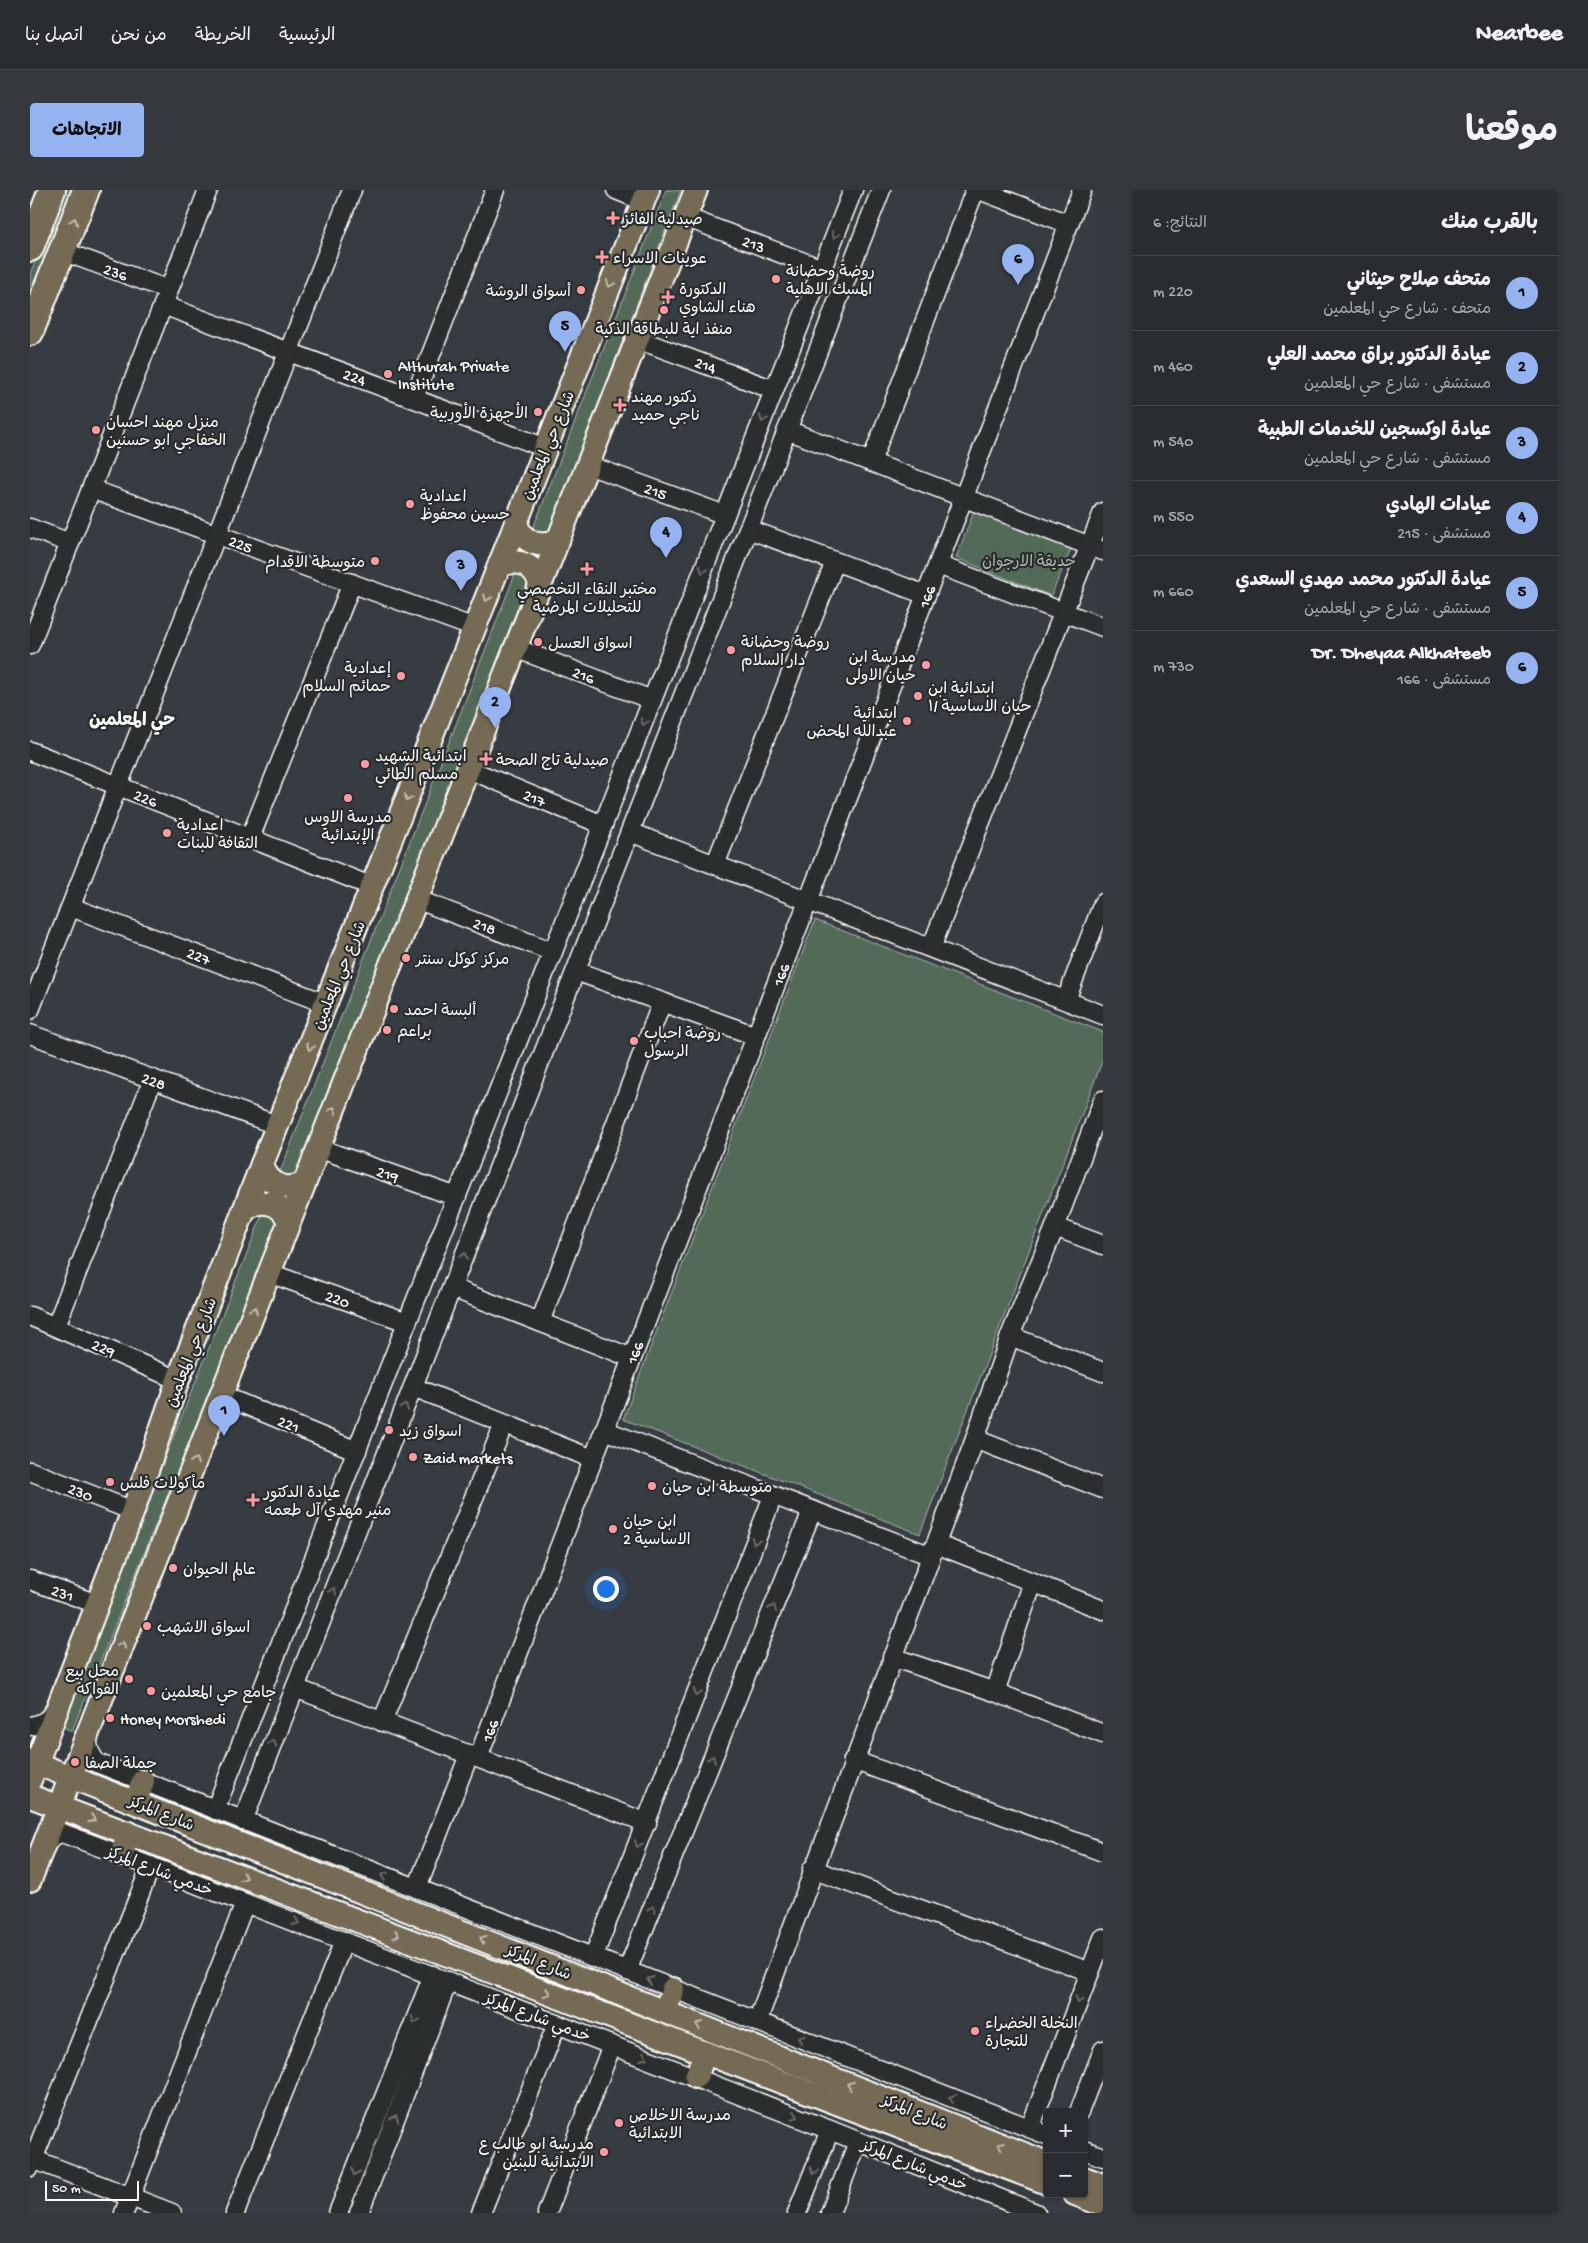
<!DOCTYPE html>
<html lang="ar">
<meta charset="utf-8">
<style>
:root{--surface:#292d32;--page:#35393e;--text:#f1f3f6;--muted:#a5a8ac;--line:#45494d;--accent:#95b2f1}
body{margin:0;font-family:"Gochi Hand","Playpen Sans Arabic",sans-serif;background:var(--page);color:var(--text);direction:rtl}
.controls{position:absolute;right:15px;bottom:15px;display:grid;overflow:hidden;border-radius:5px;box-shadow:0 1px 4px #0004}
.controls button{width:45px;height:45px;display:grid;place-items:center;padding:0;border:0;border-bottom:1px solid var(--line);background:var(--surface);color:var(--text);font:25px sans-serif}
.scale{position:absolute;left:15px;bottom:12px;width:94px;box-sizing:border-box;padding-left:5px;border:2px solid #fff;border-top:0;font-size:14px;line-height:18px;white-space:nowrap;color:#fff;-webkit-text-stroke:4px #2a2d2e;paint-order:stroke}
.you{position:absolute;left:575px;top:1398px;width:18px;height:18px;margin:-12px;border:4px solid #fff;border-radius:50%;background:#1a73e8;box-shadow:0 0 0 8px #1a73e833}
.badge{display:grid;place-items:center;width:32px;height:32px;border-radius:50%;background:var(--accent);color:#111;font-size:16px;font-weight:700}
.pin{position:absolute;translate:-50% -41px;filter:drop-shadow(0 1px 2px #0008)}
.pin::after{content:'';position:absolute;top:26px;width:18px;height:15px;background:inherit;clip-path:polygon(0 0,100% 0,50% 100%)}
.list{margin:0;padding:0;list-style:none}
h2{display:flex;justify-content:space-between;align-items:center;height:65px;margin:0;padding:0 20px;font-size:21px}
h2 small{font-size:16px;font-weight:400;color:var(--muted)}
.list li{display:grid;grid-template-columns:32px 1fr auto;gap:15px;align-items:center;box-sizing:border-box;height:75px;padding:0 20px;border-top:1px solid var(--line)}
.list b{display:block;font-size:19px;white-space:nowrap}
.list p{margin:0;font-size:16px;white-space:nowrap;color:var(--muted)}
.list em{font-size:16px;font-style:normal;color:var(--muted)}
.map{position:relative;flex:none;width:1073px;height:2023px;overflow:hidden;direction:ltr;border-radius:5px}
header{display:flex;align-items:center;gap:30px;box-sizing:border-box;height:70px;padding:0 25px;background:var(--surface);border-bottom:1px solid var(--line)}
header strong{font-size:24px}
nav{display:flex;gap:28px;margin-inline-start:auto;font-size:18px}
.intro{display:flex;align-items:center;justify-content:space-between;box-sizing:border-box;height:120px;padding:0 30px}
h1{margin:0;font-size:35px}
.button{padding:12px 22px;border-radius:5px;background:var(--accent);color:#111;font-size:18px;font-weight:700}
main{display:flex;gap:30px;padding:0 30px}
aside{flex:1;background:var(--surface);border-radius:5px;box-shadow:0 1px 4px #0004}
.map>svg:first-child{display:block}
</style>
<header>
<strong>Nearbee</strong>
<nav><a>الرئيسية</a><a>الخريطة</a><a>من نحن</a><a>اتصل بنا</a></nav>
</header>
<div class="intro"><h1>موقعنا</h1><a class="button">الاتجاهات</a></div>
<main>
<aside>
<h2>بالقرب منك<small>النتائج: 6</small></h2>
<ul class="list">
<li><span class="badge">1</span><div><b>متحف صلاح حيثاني</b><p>متحف · شارع حي المعلمين</p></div><em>220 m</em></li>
<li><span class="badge">2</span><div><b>عيادة الدكتور براق محمد العلي</b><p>مستشفى · شارع حي المعلمين</p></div><em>460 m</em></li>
<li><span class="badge">3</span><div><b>عيادة اوكسجين للخدمات الطبية</b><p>مستشفى · شارع حي المعلمين</p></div><em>540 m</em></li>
<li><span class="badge">4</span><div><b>عيادات الهادي</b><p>مستشفى · 215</p></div><em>550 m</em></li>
<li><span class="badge">5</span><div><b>عيادة الدكتور محمد مهدي السعدي</b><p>مستشفى · شارع حي المعلمين</p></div><em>660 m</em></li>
<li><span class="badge">6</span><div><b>Dr. Dheyaa Alkhateeb</b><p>مستشفى · 166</p></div><em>730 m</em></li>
</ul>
</aside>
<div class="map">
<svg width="1073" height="2023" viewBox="0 0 1073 2023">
<rect width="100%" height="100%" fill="#373c42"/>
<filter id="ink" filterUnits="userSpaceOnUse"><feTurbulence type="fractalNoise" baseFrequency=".02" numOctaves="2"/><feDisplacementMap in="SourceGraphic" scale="10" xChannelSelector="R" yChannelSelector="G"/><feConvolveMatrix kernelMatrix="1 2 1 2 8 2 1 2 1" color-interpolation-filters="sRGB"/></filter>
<g filter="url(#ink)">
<!-- green -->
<g fill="#536b59" stroke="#a9b5ac">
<path d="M32,0H47L0,112V84Z"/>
<path d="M636,0H651L515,352L500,346Z"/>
<path d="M944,321L1041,359L1021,406L926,368Z"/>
<path d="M487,379L501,384L263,994L248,987Z"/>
<path d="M785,730L1073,842V869L890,1344L593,1229Z"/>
<path d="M235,1018L251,1025L42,1541L28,1535Z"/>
</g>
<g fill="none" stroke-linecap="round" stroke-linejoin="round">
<defs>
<g id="minor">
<path d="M586,0L613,11"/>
<path d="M949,0L1039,34"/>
<path d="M655,27L792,79"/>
<path d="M32,61L139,100"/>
<path d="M133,115L516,258"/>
<path d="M607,149L744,200"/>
<path d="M384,208L465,0"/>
<path d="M757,240L1073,361"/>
<path d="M841,272L945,0"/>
<path d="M558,275L695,325"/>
<path d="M61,299L445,438"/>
<path d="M0,338L40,353"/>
<path d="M718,339L896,405"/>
<path d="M908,375L1073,437"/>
<path d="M0,455L178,0"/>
<path d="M485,458L622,510"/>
<path d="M0,561L343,697"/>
<path d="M438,579L573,635"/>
<path d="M600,642L1073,825"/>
<path d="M220,648L322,393"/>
<path d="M685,675L805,372"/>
<path d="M386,709L523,762"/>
<path d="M41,717L297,814"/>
<path d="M901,758L1073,322"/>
<path d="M546,781L726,846"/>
<path d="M1036,810L1073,713"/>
<path d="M0,820L322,0"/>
<path d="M0,844L249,936"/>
<path d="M288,958L427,1007"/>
<path d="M1025,1037L1073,1055"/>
<path d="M239,1083L377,1132"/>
<path d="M422,1098L602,1168"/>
<path d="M0,1126L148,1190"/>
<path d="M510,1132L632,812"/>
<path d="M26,1136L123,889"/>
<path d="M980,1146L1073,1182"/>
<path d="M383,1197L563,1269"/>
<path d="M191,1205L327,1261"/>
<path d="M574,1240L901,1366"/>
<path d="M945,1249L1073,1299"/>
<path d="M0,1281L103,1321"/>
<path d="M906,1354L1073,1420"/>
<path d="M0,1390L67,1414"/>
<path d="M862,1467L965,1502L1073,1544"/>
<path d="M265,1498L617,1633"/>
<path d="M965,1502L1003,1392"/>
<path d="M352,1532L474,1234"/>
<path d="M0,1536C12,1534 19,1530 26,1519"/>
<path d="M59,1544C56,1556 60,1564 67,1573L1017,1945"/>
<path d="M448,1568L1052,0"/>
<path d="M823,1570L1073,1662"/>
<path d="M185,1620L823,0"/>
<path d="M213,1631L851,0"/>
<path d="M13,1657L25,1645L32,1643L91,1665L800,1940L1006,2023"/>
<path d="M782,1679L1060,1782"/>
<path d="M387,1698L439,1565"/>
<path d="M563,1768L743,1306"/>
<path d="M597,1781L782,1321"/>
<path d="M727,1832L945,1249L980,1146L1025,1037L1073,910"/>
<path d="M1049,1922L1073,1860"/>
<path d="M1000,1938L1073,1748"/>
<path d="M1054,1960L1073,1967"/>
<path d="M0,1968L142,2023"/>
<path d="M0,1977L121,1676"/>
<path d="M94,2023L215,1713"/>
<path d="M205,2023L314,1751"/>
<path d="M308,2023L403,1785"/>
<path d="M329,2023L418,1791"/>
<path d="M451,2023L527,1834"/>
<path d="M517,2023L582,1855"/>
<path d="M767,2023L800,1940"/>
<path d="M800,2023L828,1952"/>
</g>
<g id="major">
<path d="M486,333C492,352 510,360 528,350"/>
<path d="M469,376C488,367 506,375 510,395"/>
<path d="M232,974C237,994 256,1003 274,993"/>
<path d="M216,1019C233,1007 252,1013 259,1032"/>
<path d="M0,1571L1017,1973"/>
<path d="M0,1590L103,1321L148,1190L232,974L618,0"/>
<path d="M0,1606L1017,1993"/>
<path d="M106,1611L113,1591"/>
<path d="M91,1665L99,1643"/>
<path d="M0,1690L666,0"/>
<path d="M635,1821L643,1799"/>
<path d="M666,1887L675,1863"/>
<path d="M1054,1988L1073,1995"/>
<path d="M1045,2004L1073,2015"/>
</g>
<g id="highway">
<path d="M0,58L22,0"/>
<path d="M0,142L56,0"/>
</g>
</defs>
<!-- minor casing -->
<use href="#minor" stroke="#fff" stroke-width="21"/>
<!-- major casing -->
<use href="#major" stroke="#fff" stroke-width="26"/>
<!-- highway casing -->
<use href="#highway" stroke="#fff" stroke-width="30"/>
<!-- minor -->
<use href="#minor" stroke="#2a2d2e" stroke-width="18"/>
<!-- major -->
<use href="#major" stroke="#746b52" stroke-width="22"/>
<!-- highway -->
<use href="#highway" stroke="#746b52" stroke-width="26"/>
</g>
<!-- one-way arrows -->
<defs><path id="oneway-chevron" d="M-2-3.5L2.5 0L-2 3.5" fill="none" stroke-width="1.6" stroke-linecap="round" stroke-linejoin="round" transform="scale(1.25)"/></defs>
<g stroke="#c0bcb1">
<use href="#oneway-chevron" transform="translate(44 31) rotate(-69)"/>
<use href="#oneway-chevron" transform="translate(580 94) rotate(112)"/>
<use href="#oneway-chevron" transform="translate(457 408) rotate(112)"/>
<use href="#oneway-chevron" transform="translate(378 608) rotate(111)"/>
<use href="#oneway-chevron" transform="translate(280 857) rotate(112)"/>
<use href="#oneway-chevron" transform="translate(303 920) rotate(-69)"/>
<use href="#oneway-chevron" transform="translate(224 1120) rotate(-68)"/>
<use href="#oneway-chevron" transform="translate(165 1271) rotate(-68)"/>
<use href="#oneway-chevron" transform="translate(92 1455) rotate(-69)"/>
<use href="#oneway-chevron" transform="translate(62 1629) rotate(21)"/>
<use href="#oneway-chevron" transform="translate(214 1687) rotate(21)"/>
<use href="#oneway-chevron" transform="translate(366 1745) rotate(21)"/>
<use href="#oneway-chevron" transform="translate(453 1749) rotate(-158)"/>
<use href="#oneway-chevron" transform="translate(517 1803) rotate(21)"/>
<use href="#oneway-chevron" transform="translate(669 1835) rotate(-158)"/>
<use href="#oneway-chevron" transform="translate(820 1895) rotate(-158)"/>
<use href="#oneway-chevron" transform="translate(971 1955) rotate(-158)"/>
</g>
<g stroke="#6a6c6d">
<use href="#oneway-chevron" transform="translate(805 45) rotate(111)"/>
<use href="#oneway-chevron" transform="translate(733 229) rotate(111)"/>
<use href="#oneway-chevron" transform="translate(673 380) rotate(111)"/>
<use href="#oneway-chevron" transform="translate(614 532) rotate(111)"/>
<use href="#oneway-chevron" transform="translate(434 1066) rotate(-69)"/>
<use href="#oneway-chevron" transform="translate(375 1217) rotate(-69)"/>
<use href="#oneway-chevron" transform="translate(725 1351) rotate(111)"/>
<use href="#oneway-chevron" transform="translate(303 1401) rotate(-69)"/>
<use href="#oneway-chevron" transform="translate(743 1418) rotate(-68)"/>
<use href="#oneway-chevron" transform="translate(667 1503) rotate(111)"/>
<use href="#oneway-chevron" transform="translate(243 1553) rotate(-69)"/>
<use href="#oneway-chevron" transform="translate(682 1569) rotate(-68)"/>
<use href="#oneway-chevron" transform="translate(608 1654) rotate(112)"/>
<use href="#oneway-chevron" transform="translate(354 1686) rotate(-159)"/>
<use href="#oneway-chevron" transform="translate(622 1719) rotate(-68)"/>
<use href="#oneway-chevron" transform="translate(266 1732) rotate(21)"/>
<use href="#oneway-chevron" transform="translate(620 1790) rotate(-159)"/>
<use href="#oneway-chevron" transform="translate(1049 1810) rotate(111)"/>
<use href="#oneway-chevron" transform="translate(385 1830) rotate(112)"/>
<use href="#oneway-chevron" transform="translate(771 1849) rotate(-159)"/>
<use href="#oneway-chevron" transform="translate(614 1867) rotate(21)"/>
<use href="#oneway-chevron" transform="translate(922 1908) rotate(-159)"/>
<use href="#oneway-chevron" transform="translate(765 1926) rotate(21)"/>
<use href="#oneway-chevron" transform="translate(365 1928) rotate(-69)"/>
<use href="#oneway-chevron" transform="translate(784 1981) rotate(112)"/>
<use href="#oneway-chevron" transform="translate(325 1982) rotate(112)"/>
</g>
</g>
<!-- markers -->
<g fill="#ff9aa2" stroke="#2a2d2e" stroke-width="2">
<path d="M580.5 20.5h5v5h5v5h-5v5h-5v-5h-5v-5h5z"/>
<path d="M569.5 59.5h5v5h5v5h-5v5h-5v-5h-5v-5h5z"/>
<circle cx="746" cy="89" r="5"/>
<circle cx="551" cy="100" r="5"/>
<path d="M635.5 99.5h5v5h5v5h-5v5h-5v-5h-5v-5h5z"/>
<circle cx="634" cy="120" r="5"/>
<circle cx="358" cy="184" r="5"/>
<path d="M587.5 207.5h5v5h5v5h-5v5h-5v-5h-5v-5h5z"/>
<circle cx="508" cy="222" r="5"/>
<circle cx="66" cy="240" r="5"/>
<circle cx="380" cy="314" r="5"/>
<circle cx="345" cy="371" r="5"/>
<path d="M554.5 371.5h5v5h5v5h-5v5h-5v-5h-5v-5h5z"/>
<circle cx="508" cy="452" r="5"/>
<circle cx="701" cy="460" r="5"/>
<circle cx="896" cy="475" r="5"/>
<circle cx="371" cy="486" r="5"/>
<circle cx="888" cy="506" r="5"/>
<circle cx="877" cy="531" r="5"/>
<path d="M453.5 561.5h5v5h5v5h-5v5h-5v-5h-5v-5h5z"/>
<circle cx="335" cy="574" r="5"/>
<circle cx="318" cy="608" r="5"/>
<circle cx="137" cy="643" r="5"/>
<circle cx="376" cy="768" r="5"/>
<circle cx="364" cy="819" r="5"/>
<circle cx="357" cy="840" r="5"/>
<circle cx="604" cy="851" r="5"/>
<circle cx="359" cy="1240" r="5"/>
<circle cx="383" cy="1267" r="5"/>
<circle cx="80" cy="1292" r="5"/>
<circle cx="622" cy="1296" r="5"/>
<path d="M220.5 1302.5h5v5h5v5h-5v5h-5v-5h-5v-5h5z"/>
<circle cx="583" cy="1339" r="5"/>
<circle cx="143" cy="1378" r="5"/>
<circle cx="117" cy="1436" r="5"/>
<circle cx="99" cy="1489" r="5"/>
<circle cx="121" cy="1501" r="5"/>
<circle cx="80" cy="1528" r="5"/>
<circle cx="45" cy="1572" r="5"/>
<circle cx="945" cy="1841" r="5"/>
<circle cx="589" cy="1933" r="5"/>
<circle cx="574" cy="1962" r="5"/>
</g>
<g text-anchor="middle" stroke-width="4.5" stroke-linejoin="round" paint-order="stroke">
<!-- poi labels -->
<g font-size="16" fill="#fff" stroke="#2a2d2e" text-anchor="start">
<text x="593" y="34">صيدلية الفائز</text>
<text x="583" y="73">عوينات الاسراء</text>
<text x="756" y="86">روضة وحضانة<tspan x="756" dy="18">المسك الاهلية</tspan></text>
<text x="649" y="104">الدكتورة<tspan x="649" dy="18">هناء الشاوي</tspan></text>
<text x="541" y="106" text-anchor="end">أسواق الروشة</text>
<text x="634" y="144" text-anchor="middle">منفذ اية للبطاقة الذكية</text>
<text x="368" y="181">Althurah Private<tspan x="368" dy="18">Institute</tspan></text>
<text x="601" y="212">دكتور مهند<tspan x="601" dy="18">ناجي حميد</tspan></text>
<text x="498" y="228" text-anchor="end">الأجهزة الأوربية</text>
<text x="76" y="237">منزل مهند احسان<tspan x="76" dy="18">الخفاجي ابو حسنين</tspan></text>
<text x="390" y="311">اعدادية<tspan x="390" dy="18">حسين محفوظ</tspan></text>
<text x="335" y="377" text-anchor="end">متوسطة الاقدام</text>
<text x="557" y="404" text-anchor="middle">مختبر النقاء التخصصي<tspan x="557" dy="18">للتحليلات المرضية</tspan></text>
<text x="711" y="457">روضة وحضانة<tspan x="711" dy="18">دار السلام</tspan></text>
<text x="518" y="458">اسواق العسل</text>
<text x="886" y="472" text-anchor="end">مدرسة ابن<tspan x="886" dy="18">حيان الاولى</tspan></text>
<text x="361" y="483" text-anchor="end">إعدادية<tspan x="361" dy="18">حمائم السلام</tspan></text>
<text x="898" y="503">ابتدائية ابن<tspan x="898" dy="18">حيان الاساسية /١</tspan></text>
<text x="867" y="528" text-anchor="end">ابتدائية<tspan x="867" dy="18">عبدالله المحض</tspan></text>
<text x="345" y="571">ابتدائية الشهيد<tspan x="345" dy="18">مسلم الطائي</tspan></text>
<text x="466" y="575">صيدلية تاج الصحة</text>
<text x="318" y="632" text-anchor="middle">مدرسة الاوس<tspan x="318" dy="18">الإبتدائية</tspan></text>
<text x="147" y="640">اعدادية<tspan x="147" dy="18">الثقافة للبنات</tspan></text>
<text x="386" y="774">مركز كوكل سنتر</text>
<text x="374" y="825">ألبسة احمد</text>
<text x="367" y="846">براعم</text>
<text x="614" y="848">روضة احباب<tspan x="614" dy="18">الرسول</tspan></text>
<text x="369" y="1246">اسواق زيد</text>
<text x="393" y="1273">Zaid markets</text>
<text x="90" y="1298">مأكولات فلس</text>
<text x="632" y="1302">متوسطة ابن حيان</text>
<text x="234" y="1307">عيادة الدكتور<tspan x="234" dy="18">منير مهدي آل طعمه</tspan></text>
<text x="593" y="1336">ابن حيان<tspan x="593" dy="18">الاساسية 2</tspan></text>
<text x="153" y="1384">عالم الحيوان</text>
<text x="127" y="1442">اسواق الاشهب</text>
<text x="89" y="1486" text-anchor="end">محل بيع<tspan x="89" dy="18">الفواكه</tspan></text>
<text x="131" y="1507">جامع حي المعلمين</text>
<text x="90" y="1534">Honey Morshedi</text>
<text x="55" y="1578">جملة الصفا</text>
<text x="955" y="1838">النخلة الخضراء<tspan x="955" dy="18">للتجارة</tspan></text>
<text x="599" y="1930">مدرسة الاخلاص<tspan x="599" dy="18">الابتدائية</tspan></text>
<text x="564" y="1959" text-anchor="end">مدرسة ابو طالب ع<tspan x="564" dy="18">الابتدائية للبنين</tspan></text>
</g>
<!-- street labels -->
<g font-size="16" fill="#fff" stroke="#2a2d2e">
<text transform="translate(724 53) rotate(21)" y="6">213</text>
<text transform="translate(86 81) rotate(20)" y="6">236</text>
<text transform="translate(676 174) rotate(20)" y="6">214</text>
<text transform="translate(325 186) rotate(20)" y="6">224</text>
<text transform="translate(517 255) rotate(-68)" y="6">شارع حي المعلمين</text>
<text transform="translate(626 300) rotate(20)" y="6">215</text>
<text transform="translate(211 353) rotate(20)" y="6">225</text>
<text transform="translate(896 406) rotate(-69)" y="6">166</text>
<text transform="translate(554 484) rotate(21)" y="6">216</text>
<text transform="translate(116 607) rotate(21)" y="6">226</text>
<text transform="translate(505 607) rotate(22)" y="6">217</text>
<text transform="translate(455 735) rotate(21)" y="6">218</text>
<text transform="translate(169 765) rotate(21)" y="6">227</text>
<text transform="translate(750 784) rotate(-69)" y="6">166</text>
<text transform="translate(308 785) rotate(-68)" y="6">شارع حي المعلمين</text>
<text transform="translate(124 890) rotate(20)" y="6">228</text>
<text transform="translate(358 983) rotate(19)" y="6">219</text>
<text transform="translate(308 1108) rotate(20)" y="6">220</text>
<text transform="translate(74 1157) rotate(24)" y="6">229</text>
<text transform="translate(160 1162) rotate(-69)" y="6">شارع حي المعلمين</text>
<text transform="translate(604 1162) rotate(-69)" y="6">166</text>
<text transform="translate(259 1233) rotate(22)" y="6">221</text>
<text transform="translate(51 1301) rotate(22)" y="6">230</text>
<text transform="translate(33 1402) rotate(20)" y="6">231</text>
<text transform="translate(459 1540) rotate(-69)" y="6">166</text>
<text transform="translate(132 1622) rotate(22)" y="6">شارع المركز</text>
<text transform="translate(130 1680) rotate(21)" y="6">خدمي شارع المركز</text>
<text transform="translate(509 1771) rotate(22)" y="6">شارع المركز</text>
<text transform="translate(508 1826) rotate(21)" y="6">خدمي شارع المركز</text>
<text transform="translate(885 1921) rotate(22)" y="6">شارع المركز</text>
<text transform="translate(885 1974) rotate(22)" y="6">خدمي شارع المركز</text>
</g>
<!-- park labels -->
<g font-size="16" fill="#a9b5ac" stroke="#2a2d2e">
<text x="999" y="376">حديقة الارجوان</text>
</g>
<!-- neighbourhood labels -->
<g font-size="18" font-weight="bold" fill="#fff" stroke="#2a2d2e">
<text x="102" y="535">حي المعلمين</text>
</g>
</g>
</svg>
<div class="controls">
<button>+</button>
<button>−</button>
</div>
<div class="scale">50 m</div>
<div class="you"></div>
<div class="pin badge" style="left:194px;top:1246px">1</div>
<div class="pin badge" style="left:465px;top:538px">2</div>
<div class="pin badge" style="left:431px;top:401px">3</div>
<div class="pin badge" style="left:636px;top:368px">4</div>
<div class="pin badge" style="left:535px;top:162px">5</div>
<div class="pin badge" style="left:988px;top:95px">6</div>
</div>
</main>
